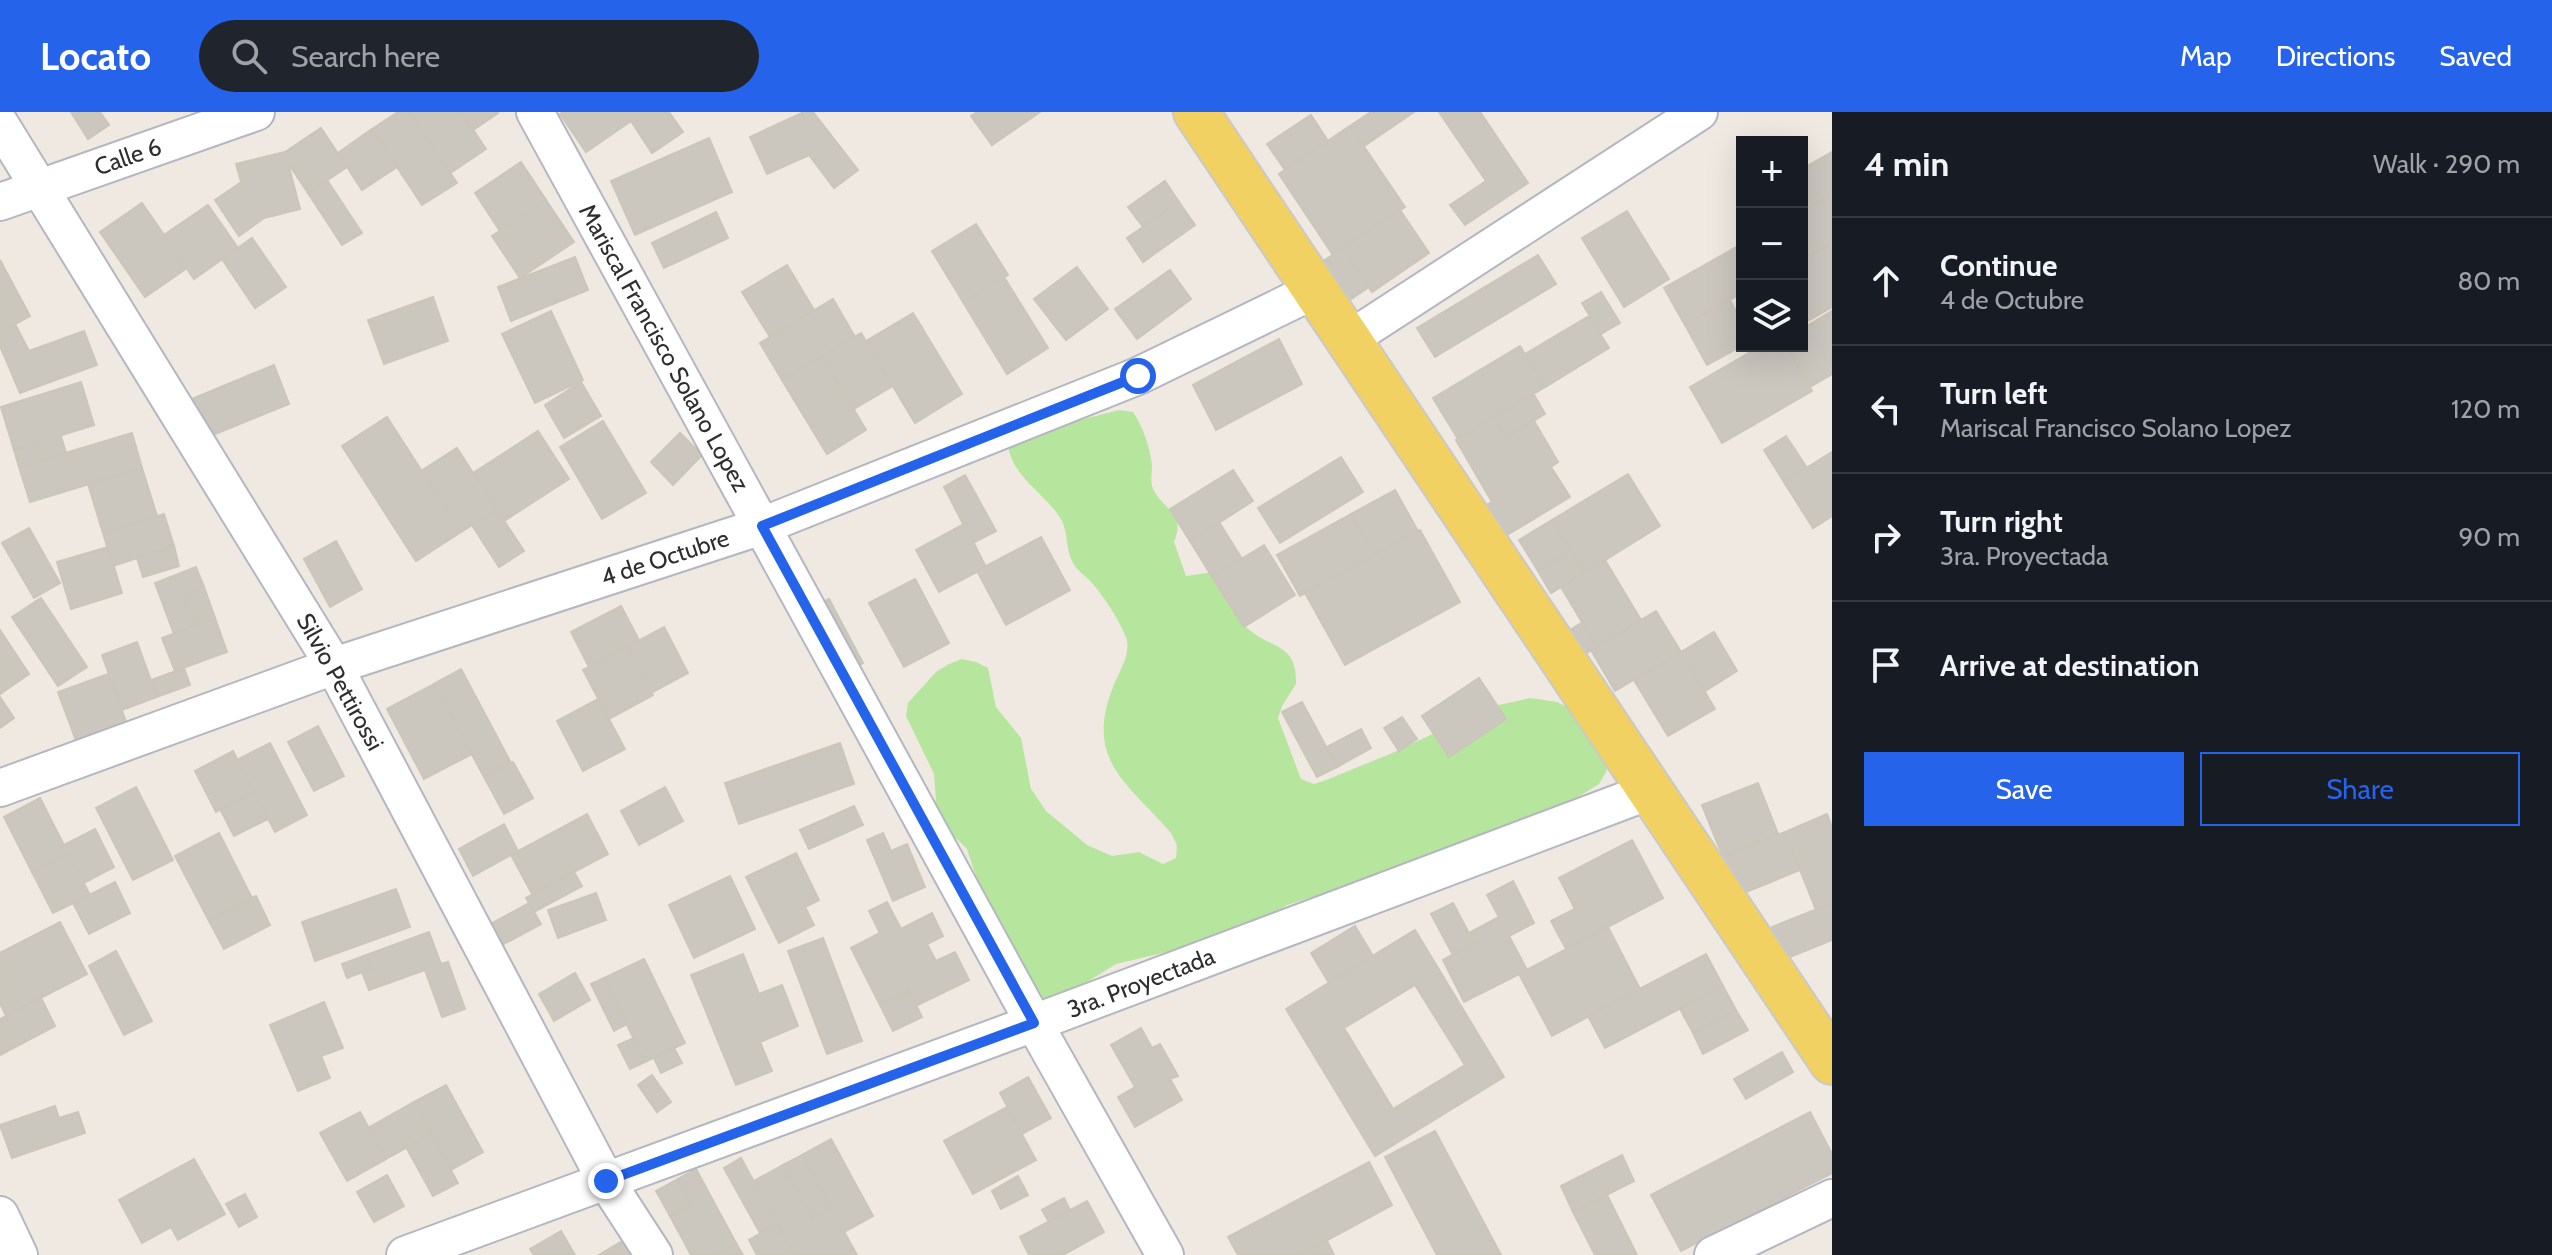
<!DOCTYPE html>
<meta charset="utf-8">
<style>
:root{--surface:#171b24;--page:#20242c;--text:#f1f3f6;--muted:#9ea1a6;--line:#363941;--accent:#2563eb}
body{margin:0;font-family:Cabin,sans-serif;background:var(--page);color:var(--text)}
.controls{position:absolute;right:24px;top:24px;display:grid;overflow:hidden;border-radius:0px;box-shadow:0 8px 32px #0002}
.controls button{width:72px;height:72px;display:grid;place-items:center;padding:0;border:0;border-bottom:2px solid var(--line);background:var(--surface);color:var(--text);font:40px sans-serif}
.stop{position:absolute;width:24px;height:24px;margin:-18px;border:6px solid #2563eb;border-radius:50%;background:#fff}
.stop.end{background:#2563eb;border-color:#fff;box-shadow:0 2px 8px #0008}
.list{margin:0;padding:0;list-style:none}
h2{display:flex;justify-content:space-between;align-items:center;height:104px;margin:0;padding:0 32px;font-size:34px}
h2 small{font-size:26px;font-weight:400;color:var(--muted)}
.list li{display:grid;grid-template-columns:52px 1fr auto;gap:24px;align-items:center;box-sizing:border-box;height:128px;padding:0 32px;border-top:2px solid var(--line)}
.list b{display:block;font-size:30px;white-space:nowrap}
.list p{margin:0;font-size:26px;white-space:nowrap;color:var(--muted)}
.list em{font-size:26px;font-style:normal;color:var(--muted)}
.actions{display:flex;gap:16px;padding:24px 32px}
.actions a{flex:1;padding:18px 0;border:2px solid var(--accent);border-radius:0px;text-align:center;font-size:28px;color:var(--accent)}
.actions .main{background:var(--accent);color:#fff}
.icon{flex:none;width:44px;height:44px;fill:none;stroke:currentColor;stroke-width:2;stroke-linecap:round;stroke-linejoin:round}
.map{position:relative;flex:none;width:1832px;height:1143px;overflow:hidden}
header{display:flex;align-items:center;gap:48px;box-sizing:border-box;height:112px;padding:0 40px;background:var(--accent);color:#fff}
header strong{font-size:38px}
nav{display:flex;gap:44px;margin-inline-start:auto;font-size:28px}
.search{width:560px;height:72px;background:var(--page);display:flex;align-items:center;gap:20px;box-sizing:border-box;padding:0 28px;border-radius:44px;color:var(--muted);font-size:30px}
main{display:flex}
aside{flex:1;background:var(--surface)}
.map>svg:first-child{display:block}
</style>
<header>
<strong>Locato</strong>
<div class="search"><svg class="icon" aria-label="search" viewBox="0 0 24 24"><circle cx="10" cy="10" r="6"/><path d="M15 15l6 6"/></svg>Search here</div>
<nav><a>Map</a><a>Directions</a><a>Saved</a></nav>
</header>
<main>
<div class="map">
<svg width="1832" height="1143" viewBox="0 0 1832 1143">
<rect width="100%" height="100%" fill="#efe9e1"/>
<!-- green -->
<path fill="#b6e59e" d="M1119,298L1133,300C1143,315 1150,335 1152,353C1152,360 1150,371 1153,377C1165,400 1186,400 1174,430L1186,464L1214,460C1218,467 1224,474 1228,481C1234,493 1236,506 1246,515C1270,538 1297,529 1296,572L1282,594L1278,606L1301,667L1314,672L1326,668L1390,642L1490,595L1530,586L1557,590L1581,602L1609,647L1606,660L1599,672L1565,693L1381,763L1287,793L1251,816L1226,826L1116,852L1040,899L984,789L967,737L958,728L937,714L932,702L936,688L934,662L906,604L908,591L936,560L949,552L962,547L976,550L988,556L996,595L1021,626L1031,677L1046,699L1087,733L1112,744L1139,740L1163,752L1176,746L1177,733L1171,721C1128,671 1084,649 1113,575C1118,562 1130,544 1127,529C1123,513 1103,483 1092,471C1087,465 1079,460 1075,454C1065,440 1069,422 1061,407C1045,381 1013,366 1008,334L1054,315Z"/>
<!-- building -->
<g fill="#cbc7bf" stroke="#cbc5ba" stroke-width="2" fill-rule="evenodd">
<path d="M71,0H100L109,13L88,27Z"/>
<path d="M398,0H409L457,71L422,93L372,17Z"/>
<path d="M409,0H461L486,37L450,61Z"/>
<path d="M461,0H497L498,1L473,18Z"/>
<path d="M563,0H669L683,20L652,41L631,9L586,40L560,2Z"/>
<path d="M804,0H813L858,58L834,76L809,43L767,62L750,25Z"/>
<path d="M977,0H1040L992,33L971,4Z"/>
<path d="M1371,0H1414L1364,34L1350,14Z"/>
<path d="M1439,0H1480L1528,71L1465,113L1450,93L1486,69Z"/>
<path d="M1311,3L1328,29L1285,58L1267,32Z"/>
<path d="M1350,14L1405,95L1333,143L1279,62Z"/>
<path d="M321,16L347,55L308,81L288,51L300,97L264,106L239,124L215,88L240,71L242,73L236,52L285,40Z"/>
<path d="M372,17L397,55L362,78L338,41Z"/>
<path d="M709,26L732,80L635,123L611,69Z"/>
<path d="M1832,40V82L1807,96L1802,86V57Z"/>
<path d="M521,50L546,88L500,119L475,81Z"/>
<path d="M327,68L362,121L342,133L308,81Z"/>
<path d="M1165,69L1179,90L1143,115L1128,95Z"/>
<path d="M1832,82V131L1802,148V99Z"/>
<path d="M546,88L574,130L520,166L492,124Z"/>
<path d="M1179,90L1195,113L1143,150L1127,126Z"/>
<path d="M142,91L187,156L145,185L100,120Z"/>
<path d="M208,93L238,136L194,167L164,123Z"/>
<path d="M1400,98L1429,141L1372,180L1343,136Z"/>
<path d="M1627,99L1669,167L1624,195L1582,126Z"/>
<path d="M716,100L728,126L664,156L652,131Z"/>
<path d="M976,112L1008,163L963,190L932,139Z"/>
<path d="M252,126L286,175L255,196L222,147Z"/>
<path d="M1832,131V195L1802,212V148Z"/>
<path d="M1742,132V181L1685,213L1664,176Z"/>
<path d="M1343,136L1369,175L1348,189L1322,150Z"/>
<path d="M1538,143L1556,172L1435,245L1417,216Z"/>
<path d="M575,145L588,178L511,209L498,175Z"/>
<path d="M0,148L30,204L0,220Z"/>
<path d="M787,153L814,198L770,225L742,180Z"/>
<path d="M1077,155L1108,197L1066,228L1034,187Z"/>
<path d="M1170,158L1191,187L1137,227L1115,197Z"/>
<path d="M1004,165L1048,236L1007,262L963,190Z"/>
<path d="M1601,180L1620,211L1601,222L1582,191Z"/>
<path d="M433,185L448,229L384,252L368,208Z"/>
<path d="M833,187L855,225L782,268L760,231Z"/>
<path d="M1730,188L1742,211V234L1707,253L1685,213Z"/>
<path d="M551,199L583,268L535,291L502,222Z"/>
<path d="M1832,199V262L1810,275L1786,234H1802V217Z"/>
<path d="M913,201L962,282L915,311L866,229Z"/>
<path d="M1589,204L1609,236L1545,275L1525,242Z"/>
<path d="M15,212L29,239L84,219L97,253L20,281L0,234V220Z"/>
<path d="M861,221L893,274L854,297L822,244Z"/>
<path d="M1279,227L1302,272L1216,318L1193,273Z"/>
<path d="M1520,234L1545,275L1458,327L1433,286Z"/>
<path d="M1761,234H1786L1812,279L1722,331L1690,275Z"/>
<path d="M822,244L866,318L827,342L782,268Z"/>
<path d="M274,253L289,292L203,327L187,289Z"/>
<path d="M81,270L94,313L14,338L1,295Z"/>
<path d="M581,270L601,304L564,326L545,293Z"/>
<path d="M1533,281L1545,302L1506,326L1494,305Z"/>
<path d="M387,305L461,420L416,449L342,334Z"/>
<path d="M1494,305L1506,326L1534,309L1558,350L1551,355L1570,385L1502,426L1483,395L1492,390L1456,328Z"/>
<path d="M603,309L646,381L602,407L560,335Z"/>
<path d="M538,319L569,367L504,409L473,361Z"/>
<path d="M132,321L142,356L30,390L19,355Z"/>
<path d="M680,321L702,343L673,373L651,350Z"/>
<path d="M61,324L66,341L19,355L14,338Z"/>
<path d="M1786,324L1807,356L1784,370L1764,338Z"/>
<path d="M457,336L497,398L461,420L421,359Z"/>
<path d="M1832,340V404L1813,416L1784,370Z"/>
<path d="M1341,345L1363,380L1280,431L1258,396Z"/>
<path d="M142,356L157,404L103,421L88,372Z"/>
<path d="M1233,358L1253,389L1190,429L1170,397Z"/>
<path d="M1628,362L1660,414L1584,461L1552,408Z"/>
<path d="M965,363L996,419L973,431L944,375Z"/>
<path d="M1395,378L1418,419L1374,444L1351,402Z"/>
<path d="M497,398L524,439L499,455L472,413Z"/>
<path d="M164,402L174,434L113,454L103,421Z"/>
<path d="M1351,402L1374,444L1300,484L1277,443Z"/>
<path d="M1552,408L1571,439L1538,459L1519,428Z"/>
<path d="M1219,410L1242,447L1212,465L1190,429Z"/>
<path d="M964,412L986,455L939,480L916,438Z"/>
<path d="M29,416L60,471L34,486L2,431Z"/>
<path d="M1420,418L1460,490L1345,553L1305,481Z"/>
<path d="M1041,425L1070,478L1006,513L977,459Z"/>
<path d="M336,429L362,477L330,495L304,447Z"/>
<path d="M1264,433L1295,483L1244,515L1212,465Z"/>
<path d="M174,434L179,454L143,465L137,446Z"/>
<path d="M108,435L122,481L71,497L57,450Z"/>
<path d="M1571,439L1584,461L1551,481L1538,459Z"/>
<path d="M1605,448L1641,508L1597,535L1561,475Z"/>
<path d="M196,455L204,475L184,482L195,513L174,522L155,471Z"/>
<path d="M915,467L949,531L904,555L869,491Z"/>
<path d="M204,475L215,506L195,513L184,482Z"/>
<path d="M41,486L87,555L58,574L12,505Z"/>
<path d="M829,487L863,551L848,559L814,495Z"/>
<path d="M621,494L639,528L589,555L571,520Z"/>
<path d="M1656,499L1681,540L1615,579L1591,538Z"/>
<path d="M215,506L227,540L175,559L162,526Z"/>
<path d="M1583,510L1597,535L1577,547L1562,523Z"/>
<path d="M664,515L688,561L651,581L627,535Z"/>
<path d="M0,518L29,562L0,582Z"/>
<path d="M1714,520L1737,559L1705,579L1681,540Z"/>
<path d="M137,530L157,585L122,598L102,543Z"/>
<path d="M627,535L653,583L609,607L583,558Z"/>
<path d="M1681,540L1715,597L1668,624L1634,568Z"/>
<path d="M184,556L190,573L157,585L151,568Z"/>
<path d="M461,557L511,651L484,665L434,572Z"/>
<path d="M108,562L128,615L78,634L58,580Z"/>
<path d="M1479,566L1506,607L1449,645L1422,604Z"/>
<path d="M434,572L472,642L424,667L387,597Z"/>
<path d="M0,585L14,606L0,616Z"/>
<path d="M598,587L625,637L583,659L557,609Z"/>
<path d="M1302,590L1337,655L1317,665L1282,600Z"/>
<path d="M1402,605L1417,627L1399,639L1384,616Z"/>
<path d="M318,614L344,664L314,679L288,630Z"/>
<path d="M1361,617L1371,636L1337,655L1327,635Z"/>
<path d="M270,631L307,703L275,720L237,648Z"/>
<path d="M840,631L854,672L739,712L725,671Z"/>
<path d="M233,639L254,680L216,700L195,659Z"/>
<path d="M513,650L533,686L504,702L484,665Z"/>
<path d="M1758,671L1778,722L1723,745L1702,693Z"/>
<path d="M136,675L173,748L133,768L96,696Z"/>
<path d="M665,675L683,709L639,733L621,699Z"/>
<path d="M254,680L268,707L234,724L220,697Z"/>
<path d="M40,686L68,741L32,760L4,705Z"/>
<path d="M854,694L863,713L809,737L800,718Z"/>
<path d="M587,702L608,742L532,782L511,743Z"/>
<path d="M1827,702L1832,715V791L1816,798L1785,720Z"/>
<path d="M504,712L518,739L473,764L459,737Z"/>
<path d="M95,717L114,755L84,771L64,733Z"/>
<path d="M1785,720L1800,758L1739,783L1723,745Z"/>
<path d="M219,721L252,786L209,809L175,744Z"/>
<path d="M883,721L891,739L907,732L925,775L893,789L867,728Z"/>
<path d="M1632,728L1663,786L1566,837L1551,809L1575,797L1559,766Z"/>
<path d="M68,741L90,783L53,801L32,760Z"/>
<path d="M796,741L819,788L805,795L814,813L779,831L746,765Z"/>
<path d="M574,760L582,774L534,800L526,786Z"/>
<path d="M730,764L755,817L694,846L669,793Z"/>
<path d="M1513,769L1534,811L1509,824L1527,858L1464,890L1443,848L1474,831L1469,821L1499,805L1487,783Z"/>
<path d="M115,770L130,801L89,822L73,791Z"/>
<path d="M396,777L410,815L315,849L302,810Z"/>
<path d="M596,781L606,808L558,826L548,798Z"/>
<path d="M256,784L270,813L224,837L209,809Z"/>
<path d="M887,790L901,817L932,801L943,824L927,832L936,849L955,840L969,868L916,894L909,879L880,893L851,836L880,821L869,799Z"/>
<path d="M529,791L541,812L489,840L478,819Z"/>
<path d="M1453,791L1474,831L1453,843L1431,802Z"/>
<path d="M1832,791V828L1785,847L1772,815Z"/>
<path d="M60,810L87,862L6,904L0,891V841Z"/>
<path d="M1355,814L1373,844L1329,871L1311,841Z"/>
<path d="M1608,815L1640,877L1552,924L1519,862Z"/>
<path d="M1415,818L1504,965L1375,1044L1286,897ZM1415,873L1465,953L1393,997L1344,916Z"/>
<path d="M429,820L441,852L448,850L465,897L442,905L425,858L369,878L362,860L371,857L366,843Z"/>
<path d="M823,826L862,929L827,942L788,839Z"/>
<path d="M116,839L152,909L124,923L89,854Z"/>
<path d="M743,842L759,882L782,873L798,914L760,930L772,959L736,973L691,863Z"/>
<path d="M1706,842L1723,874L1605,936L1588,904Z"/>
<path d="M366,843L371,857L347,866L342,852Z"/>
<path d="M644,847L685,931L645,950L604,866Z"/>
<path d="M575,861L590,888L554,909L539,882Z"/>
<path d="M604,866L627,912L614,919L591,872Z"/>
<path d="M1723,874L1736,898L1693,921L1680,897Z"/>
<path d="M909,879L922,905L893,919L880,893Z"/>
<path d="M41,886L55,914L0,943V907Z"/>
<path d="M324,890L343,936L321,944L330,966L298,979L270,913Z"/>
<path d="M1736,898L1748,918L1703,942L1693,921Z"/>
<path d="M1141,916L1152,936L1160,932L1178,964L1170,967L1182,988L1135,1015L1118,985L1135,975L1111,933Z"/>
<path d="M634,926L645,950L630,957L618,933Z"/>
<path d="M674,936L682,951L661,961L654,946Z"/>
<path d="M1782,940L1793,960L1746,987L1734,967Z"/>
<path d="M652,963L671,990L657,1000L638,973Z"/>
<path d="M1028,965L1051,1006L1022,1022L1000,981Z"/>
<path d="M446,973L483,1040L451,1058L414,990Z"/>
<path d="M414,990L431,1022L386,1047L368,1016Z"/>
<path d="M55,994L59,1006L78,1000L85,1021L12,1046L0,1013Z"/>
<path d="M1007,995L1036,1048L973,1082L944,1029Z"/>
<path d="M360,1000L386,1047L347,1069L320,1021Z"/>
<path d="M1810,1000L1832,1042V1061L1681,1139L1651,1083Z"/>
<path d="M1435,1019L1501,1143H1437L1385,1045Z"/>
<path d="M431,1022L458,1071L433,1084L406,1035Z"/>
<path d="M831,1027L873,1104L844,1120L802,1043Z"/>
<path d="M802,1043L831,1096L812,1106L783,1053Z"/>
<path d="M1622,1043L1634,1069L1573,1100L1561,1074Z"/>
<path d="M741,1046L777,1112L760,1121L724,1056Z"/>
<path d="M194,1047L225,1102L178,1128L171,1115L142,1131L119,1088Z"/>
<path d="M1369,1050L1392,1093L1300,1143H1238L1228,1125Z"/>
<path d="M783,1053L812,1106L831,1096L857,1143H794L754,1069Z"/>
<path d="M696,1057L736,1131L714,1143H691L670,1104L692,1093L678,1067Z"/>
<path d="M387,1063L404,1094L374,1110L357,1080Z"/>
<path d="M1018,1064L1028,1083L1001,1097L992,1079Z"/>
<path d="M678,1067L692,1093L670,1104L656,1079Z"/>
<path d="M245,1082L257,1105L239,1115L226,1092Z"/>
<path d="M1607,1083L1637,1143H1595L1573,1100Z"/>
<path d="M1064,1086L1070,1098L1049,1110L1042,1098Z"/>
<path d="M1087,1089L1104,1120L1063,1143H1029L1020,1125Z"/>
<path d="M777,1112L794,1143H757L749,1128Z"/>
<path d="M561,1119L575,1143H534L530,1137Z"/>
<path d="M629,1125L639,1143H599Z"/>
<path d="M1327,1129L1334,1143H1300Z"/>
<path d="M736,1131L743,1143H714Z"/>
</g>
<g fill="none" stroke-linecap="round" stroke-linejoin="round">
<defs>
<g id="minor">
<path d="M535,0L1034,911L1165,1143"/>
<path d="M0,12L334,554L606,1069L654,1143"/>
<path d="M0,90L256,0"/>
<path d="M1348,228L1699,0"/>
<path d="M0,676L334,554L762,414L1138,264L1315,178"/>
<path d="M0,1103L19,1143"/>
<path d="M405,1143L1034,911L1650,679"/>
<path d="M1713,1143L1832,1086"/>
</g>
<path id="primary" d="M1196,0L1832,950"/>
</defs>
<!-- minor casing -->
<use href="#minor" stroke="#b4b7c1" stroke-width="40"/>
<!-- primary casing -->
<use href="#primary" stroke="#c9c9c9" stroke-width="48"/>
<!-- minor -->
<use href="#minor" stroke="#fff" stroke-width="36"/>
<!-- primary -->
<use href="#primary" stroke="#f2d163" stroke-width="44"/>
</g>
<g fill="none" stroke-linecap="round" stroke-linejoin="round">
<!-- route -->
<path stroke="#2563eb" stroke-width="10" d="M606,1069L1034,911L762,414L1138,264"/>
</g>
<g text-anchor="middle" stroke-width="6" stroke-linejoin="round" paint-order="stroke">
<!-- street labels -->
<g font-size="24" fill="#2e2e2e" stroke="#fff">
<text transform="translate(128 45) rotate(-19)" y="8">Calle 6</text>
<text transform="translate(664 236) rotate(61)" y="8">Mariscal Francisco Solano Lopez</text>
<text transform="translate(665 446) rotate(-18)" y="8">4 de Octubre</text>
<text transform="translate(340 570) rotate(61)" y="8">Silvio Pettirossi</text>
<text transform="translate(1141 871) rotate(-21)" y="8">3ra. Proyectada</text>
</g>
</g>
</svg>
<div class="controls">
<button>+</button>
<button>−</button>
<button><svg class="icon" aria-label="layers" viewBox="0 0 24 24"><path d="M12 4l9 5-9 5-9-5zM3 14l9 5 9-5"/></svg></button>
</div>
<div class="stop" style="left:1138px;top:264px"></div>
<div class="stop end" style="left:606px;top:1069px"></div>
</div>
<aside>
<h2>4 min<small>Walk · 290 m</small></h2>
<ul class="list">
<li><svg class="icon" aria-label="ahead" viewBox="0 0 24 24"><path d="M12 20V5M6 11l6-6 6 6"/></svg><div><b>Continue</b><p>4 de Octubre</p></div><em>80 m</em></li>
<li><svg class="icon" aria-label="left" viewBox="0 0 24 24"><path d="M17 20v-9H6M10 6l-5 5 5 5"/></svg><div><b>Turn left</b><p>Mariscal Francisco Solano Lopez</p></div><em>120 m</em></li>
<li><svg class="icon" aria-label="right" viewBox="0 0 24 24"><path d="M7 20v-9h11M14 6l5 5-5 5"/></svg><div><b>Turn right</b><p>3ra. Proyectada</p></div><em>90 m</em></li>
<li><svg class="icon" aria-label="arrive" viewBox="0 0 24 24"><path d="M6 21V4h12l-3 4 3 4H6"/></svg><div><b>Arrive at destination</b></div></li>
</ul>
<div class="actions"><a class="main">Save</a><a>Share</a></div>
</aside>
</main>
